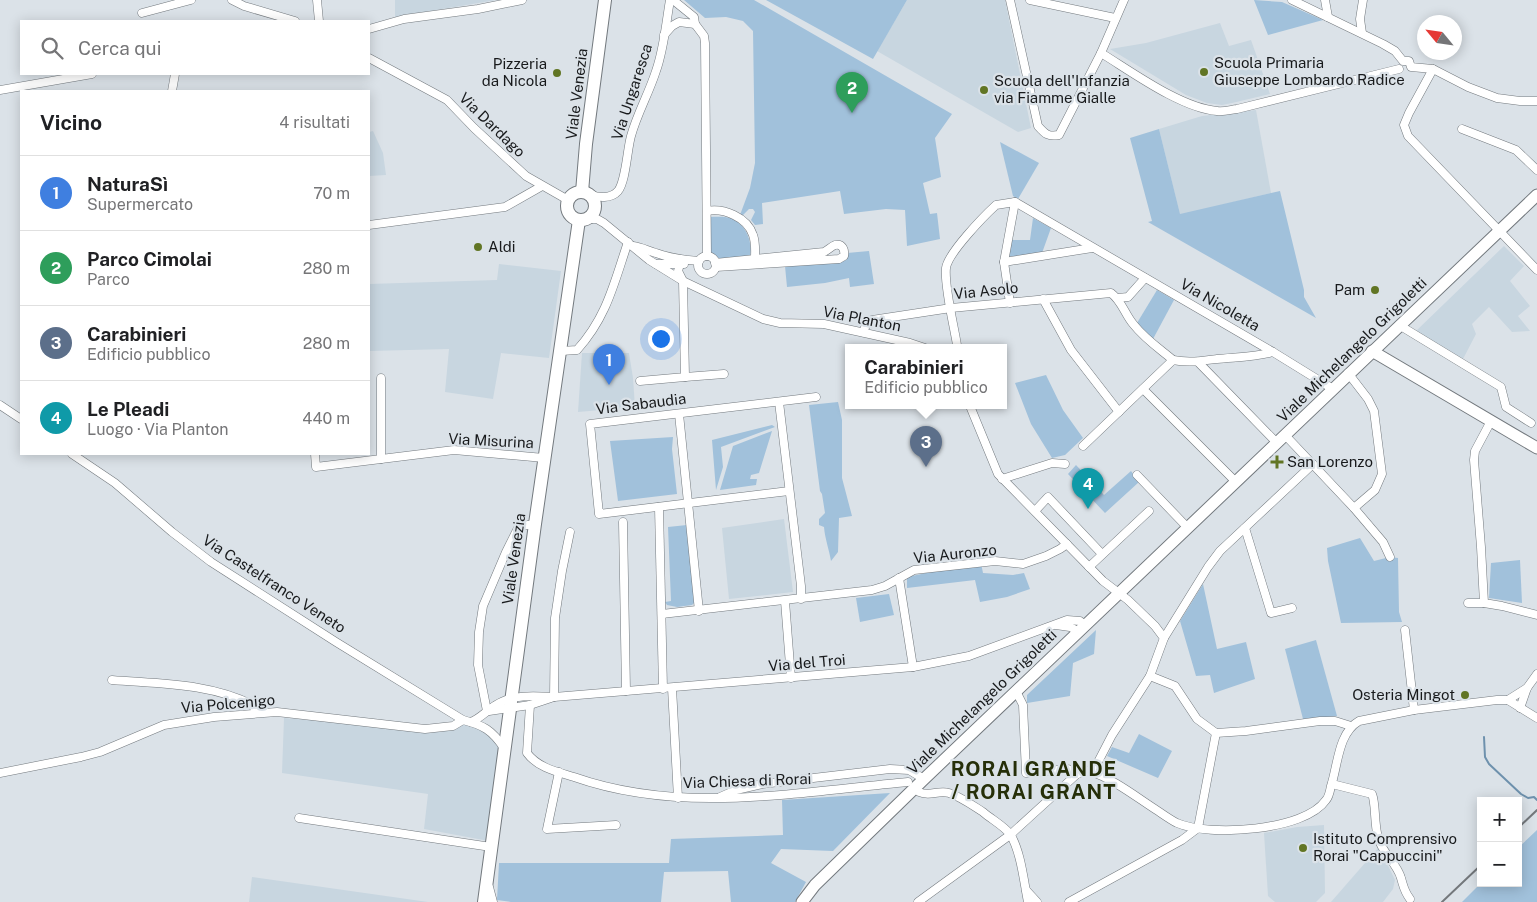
<!DOCTYPE html>
<html lang="it">
<meta charset="utf-8">
<style>
:root{--surface:#fff;--page:#f6f6f6;--text:#202124;--muted:#757577;--line:#e0e0e0;--accent:#1a73e8}
body{margin:0;font-family:"Public Sans",sans-serif;background:var(--page);color:var(--text)}
.controls{position:absolute;right:15px;bottom:15px;display:grid;overflow:hidden;border-radius:0px;box-shadow:0 2px 12px #0003}
.controls button{width:45px;height:45px;display:grid;place-items:center;padding:0;border:0;border-bottom:1px solid var(--line);background:var(--surface);color:var(--text);font:25px sans-serif}
.compass{position:absolute;left:1417px;top:15px;width:45px;height:45px;border-radius:50%;background:var(--surface);box-shadow:0 2px 12px #0003;rotate:299deg}
.you{position:absolute;left:660px;top:338px;width:18px;height:18px;margin:-12px;border:4px solid #fff;border-radius:50%;background:#1a73e8;box-shadow:0 0 0 8px #1a73e833}
.badge{display:grid;place-items:center;width:32px;height:32px;border-radius:50%;background:var(--accent);color:#fff;font-size:16px;font-weight:700}
.pin{position:absolute;translate:-50% -41px;filter:drop-shadow(0 1px 2px #0008)}
.pin::after{content:'';position:absolute;top:26px;width:18px;height:15px;background:inherit;clip-path:polygon(0 0,100% 0,50% 100%)}
.popup{position:absolute;left:845px;top:344px;width:162px;height:65px;box-sizing:border-box;display:grid;place-content:center;border-radius:0px;background:var(--surface);filter:drop-shadow(0 1px 4px #0005);font-size:16px;white-space:nowrap;color:var(--muted)}
.popup b{font-size:19px;color:var(--text)}
.popup::after{content:'';position:absolute;left:50%;top:100%;margin-left:-10px;border:10px solid transparent;border-top-color:var(--surface)}
.list{margin:0;padding:0;list-style:none}
h2{display:flex;justify-content:space-between;align-items:center;height:65px;margin:0;padding:0 20px;font-size:21px}
h2 small{font-size:16px;font-weight:400;color:var(--muted)}
.list li{display:grid;grid-template-columns:32px 1fr auto;gap:15px;align-items:center;box-sizing:border-box;height:75px;padding:0 20px;border-top:1px solid var(--line)}
.list b{display:block;font-size:19px;white-space:nowrap}
.list p{margin:0;font-size:16px;white-space:nowrap;color:var(--muted)}
.list em{font-size:16px;font-style:normal;color:var(--muted)}
.icon{flex:none;width:28px;height:28px;fill:none;stroke:currentColor;stroke-width:2;stroke-linecap:round;stroke-linejoin:round}
.map{position:relative;flex:none;width:1537px;height:902px;overflow:hidden}
.search{position:absolute;background:var(--surface);box-shadow:0 2px 12px #0003;left:20px;top:20px;width:350px;height:55px;display:flex;align-items:center;gap:12px;box-sizing:border-box;padding:0 18px;border-radius:0px;color:var(--muted);font-size:19px}
.panel{position:absolute;background:var(--surface);box-shadow:0 2px 12px #0003;left:20px;top:90px;width:350px;height:365px;border-radius:0px}
.map>svg:first-child{display:block}
</style>
<div class="map">
<svg width="1537" height="902" viewBox="0 0 1537 902">
<rect width="100%" height="100%" fill="#dbe2e8"/>
<!-- built -->
<g fill="#c8d6e0">
<path d="M395,0H496L395,17Z"/>
<path d="M907,0H1005L1031,128L1018,132L877,51Z"/>
<path d="M1220,23L1229,46L1251,40L1270,94L1232,103L1222,105L1207,103L1186,95L1110,49L1146,43Z"/>
<path d="M1256,110L1271,193L1180,215L1159,129L1202,116Z"/>
<path d="M373,131L383,153L386,175L369,176V132Z"/>
<path d="M1504,246L1524,266L1510,281L1530,306L1518,316L1530,331L1512,332L1489,307L1472,324L1476,334L1463,359L1416,331Z"/>
<path d="M499,264L561,271L549,358L501,353L493,399L445,392L449,349L369,351V284L497,280Z"/>
<path d="M582,353H629L633,378L635,407L578,412Z"/>
<path d="M784,519L793,592L729,599L722,528Z"/>
<path d="M284,718L349,723L422,732L464,722L480,728L493,736L501,749L489,841L424,829L428,794L282,773Z"/>
<path d="M1324,825L1325,893L1316,902H1275L1268,896L1264,833L1297,827Z"/>
<path d="M1379,847L1395,880L1393,889L1383,902H1331Z"/>
<path d="M252,877L428,902H249Z"/>
</g>
<!-- green -->
<g fill="#a1c1db">
<path d="M684,0H754L952,114L935,138L941,177L923,183L930,214L937,213L940,239L907,246L905,210L886,209L844,214L840,191L762,203L763,224L755,225L751,220L755,212L753,209H749L742,216L740,215L750,188L755,163L753,31L743,21L726,17L705,18Z"/>
<path d="M766,0H907L873,59Z"/>
<path d="M1254,0L1282,2L1323,20L1268,35Z"/>
<path d="M1159,129L1180,214L1280,191L1304,290V297L1316,318L1148,222L1152,221L1130,138Z"/>
<path d="M1000,142L1039,163L1018,199L1013,196Z"/>
<path d="M709,217C717,217 726,216 733,219C746,225 753,242 750,256L716,261L715,257L709,254Z"/>
<path d="M1033,218L1051,228L1042,253L1008,257L1010,240H1030Z"/>
<path d="M869,251L874,284L850,287L849,278L825,283L787,287L785,266L847,260V253Z"/>
<path d="M1157,290L1174,300L1153,339L1137,323Z"/>
<path d="M1046,375L1063,410L1083,438L1065,455L1052,458L1031,424L1015,383Z"/>
<path d="M838,402L842,420V478L852,516L839,518L838,552L831,561C829,549 825,539 824,527L819,525V519L825,513L822,494L820,491L809,405Z"/>
<path d="M772,425L775,427L721,447L723,467L716,490L712,440Z"/>
<path d="M772,431L759,473L751,475L750,479H757L756,485L720,490L733,446Z"/>
<path d="M673,437L672,449L677,494L618,501L610,441Z"/>
<path d="M1076,465L1104,495L1131,471L1139,482L1105,513L1068,474Z"/>
<path d="M687,525L695,602L692,605L677,607L667,605L665,602L671,601L668,527Z"/>
<path d="M1360,538L1374,561L1390,557L1398,558L1399,612L1402,622L1341,623L1328,561L1327,548Z"/>
<path d="M1520,560L1522,603L1489,598L1491,563Z"/>
<path d="M974,563H981L983,573L1013,575L1024,573L1030,589L1007,597L980,602L975,580L907,588V577Z"/>
<path d="M1203,584L1217,649L1246,642L1255,679L1214,693L1210,675L1196,676L1180,621Z"/>
<path d="M889,594L894,615L860,622L856,598Z"/>
<path d="M1096,630L1094,654L1073,663L1070,696L1027,703V695Z"/>
<path d="M1316,640L1337,716L1303,719L1285,649Z"/>
<path d="M1139,734L1172,751L1158,778L1107,756L1112,747L1129,753Z"/>
<path d="M890,793L833,851L781,849L771,863L806,882L795,902H731L728,871L664,872L661,902H511L497,900L499,863H669L671,839L783,835L782,800Z"/>
<path d="M1537,830V902H1462L1481,883H1518V848Z"/>
</g>
<g fill="none" stroke-linecap="round" stroke-linejoin="round">
<!-- stream -->
<path stroke="#6e91ad" stroke-width="2" d="M1484,737L1485,757L1489,764L1521,794L1528,798L1534,797L1537,800"/>
<defs>
<g id="street">
<path d="M232,0L244,6L295,21"/>
<path d="M317,0L319,21"/>
<path d="M1010,0L1038,126C1045,134 1048,137 1059,135L1101,53L1124,0"/>
<path d="M1030,0L1115,18"/>
<path d="M1292,0L1383,44L1395,51L1403,61H1409L1411,67L1433,69L1468,87L1497,98L1520,101H1537"/>
<path d="M1325,0L1328,17"/>
<path d="M142,13L191,0"/>
<path d="M695,24L704,36L705,43L707,256"/>
<path d="M369,29L404,19L478,9L522,0"/>
<path d="M1362,33L1360,19L1363,0"/>
<path d="M664,35L672,26L679,22L695,24L694,17L673,0"/>
<path d="M1101,53C1132,72 1181,108 1217,111C1223,112 1230,110 1237,109L1399,69"/>
<path d="M369,58L447,100L474,128L526,176L568,200"/>
<path d="M1433,69L1409,113L1404,125L1408,136L1537,270"/>
<path d="M0,90L92,74"/>
<path d="M172,91L175,74"/>
<path d="M1462,129L1516,150L1537,170"/>
<path d="M590,194C598,198 611,199 618,191C626,181 627,150 631,136C637,114 649,93 656,71C664,49 666,23 670,0"/>
<path d="M707,211C724,208 747,217 753,235C756,243 755,251 755,259"/>
<path d="M587,219H597L604,223L649,260L683,281L763,319L780,323L824,324L910,343L925,348"/>
<path d="M369,225L505,207L542,186"/>
<path d="M633,246C642,247 648,251 656,253C669,258 685,260 699,261"/>
<circle cx="707" cy="265" r="9"/>
<path d="M1004,262L1092,248"/>
<path d="M715,263L824,252C828,250 832,246 835,245C843,243 845,251 844,256L839,259L716,267"/>
<path d="M656,264H684"/>
<path d="M1118,298L1128,297L1145,278"/>
<path d="M1043,299L1071,350L1119,412"/>
<path d="M1010,303L1004,262L1015,202"/>
<path d="M1399,325L1501,387L1506,407L1531,423"/>
<path d="M863,332L867,323L872,320L951,308L1111,293C1122,301 1125,315 1134,325C1145,339 1160,349 1173,360"/>
<path d="M956,348L957,345C954,326 944,286 946,268C948,253 984,216 996,205L1015,202L1273,352L1333,389"/>
<path d="M561,351L577,350C607,317 614,283 628,242"/>
<path d="M1198,362L1277,443"/>
<path d="M1348,373L1368,399L1374,411L1382,474L1375,490L1354,508"/>
<path d="M685,377L724,374"/>
<path d="M640,381L685,377L683,281L678,271L680,264"/>
<path d="M1143,389L1236,482"/>
<path d="M779,402L801,586V599"/>
<path d="M0,405L21,419"/>
<path d="M679,414L699,611"/>
<path d="M1491,421L1475,451L1474,460L1481,547L1484,603L1502,606L1537,615"/>
<path d="M1285,435L1354,508L1383,542L1390,557"/>
<path d="M1083,446L1173,360C1188,363 1202,361 1217,359C1237,357 1254,357 1273,352"/>
<path d="M72,454L115,483L172,532L211,562L336,642L463,720C483,725 492,730 504,748"/>
<path d="M315,454L316,467L454,450L544,458"/>
<path d="M381,459V378"/>
<path d="M1137,475L1187,527"/>
<path d="M1002,479L1052,463L1065,464"/>
<path d="M789,491L599,514L590,424L816,397"/>
<path d="M659,507L663,689"/>
<path d="M1035,511L1048,497L1102,554"/>
<path d="M623,522L626,691"/>
<path d="M1245,528L1271,613L1292,608"/>
<path d="M1089,567L1149,511"/>
<path d="M899,578L913,667"/>
<path d="M785,601L791,678"/>
<path d="M1468,603H1484"/>
<path d="M662,614L872,590L885,586L914,570L995,561L1023,564L1046,556L1060,549L1067,544"/>
<path d="M1056,625L1070,627L1078,631"/>
<path d="M1405,630L1414,710"/>
<path d="M1164,638L1208,567L1220,551L1313,464"/>
<path d="M1150,676L1175,686L1197,719L1216,733L1246,731L1320,721H1335L1351,726"/>
<path d="M112,680C160,684 210,683 253,705L256,713"/>
<path d="M672,688L678,798"/>
<path d="M1016,691L1023,705L1026,773L1068,769L1077,774"/>
<path d="M554,697L555,618L562,571L570,532"/>
<path d="M1508,700L1527,688"/>
<path d="M530,705L527,753C538,768 558,772 574,777C682,815 797,792 908,782"/>
<path d="M1520,708L1527,688L1537,674"/>
<path d="M487,711L478,665L479,632L483,606L506,552L518,528L521,526L535,524"/>
<path d="M489,711L530,705L551,698"/>
<path d="M471,722C481,718 487,710 496,705C512,694 536,696 554,697L913,667L969,656L1067,620L1080,621L1085,625"/>
<path d="M1089,771C1114,779 1136,797 1158,811C1164,815 1171,820 1177,823C1209,837 1305,831 1326,800C1329,797 1330,791 1331,786C1338,765 1338,733 1359,721L1414,710L1497,700H1508L1537,718"/>
<path d="M559,772L547,829L616,825"/>
<path d="M0,773L81,757L100,752L164,725L214,717L277,712L425,729L453,726L463,720"/>
<path d="M1332,784L1372,794C1376,803 1374,824 1378,837C1381,852 1397,863 1401,878C1404,888 1404,891 1410,899"/>
<path d="M919,792C929,797 938,790 949,793C961,797 972,805 983,812C991,819 1004,826 1010,834C1021,851 1024,883 1028,902"/>
<path d="M720,797L736,790L762,784L890,769L909,770L924,779"/>
<path d="M299,818L491,847"/>
<path d="M489,887L493,902"/>
<path d="M1026,890L1037,902"/>
<path d="M918,902L1010,835L1077,774L1089,771L1098,762L1112,735L1150,676L1164,638L1155,626L1128,600L1103,581L998,474L970,406"/>
<path d="M1069,902L1182,840L1198,828L1216,733"/>
</g>
<g id="secondary">
<path d="M1372,351L1537,448"/>
<path d="M802,902L815,885L924,779L1537,195"/>
</g>
<g id="primary">
<circle cx="581" cy="206" r="14"/>
<path d="M582,192L586,144L605,0"/>
<path d="M484,902L535,524L579,220"/>
</g>
</defs>
<!-- street casing -->
<use href="#street" stroke="#73797e" stroke-width="9"/>
<!-- secondary casing -->
<use href="#secondary" stroke="#73797e" stroke-width="13"/>
<!-- primary casing -->
<use href="#primary" stroke="#73797e" stroke-width="14"/>
<!-- street -->
<use href="#street" stroke="#fff" stroke-width="8"/>
<!-- secondary -->
<use href="#secondary" stroke="#fff" stroke-width="11"/>
<!-- primary -->
<use href="#primary" stroke="#fff" stroke-width="12"/>
<!-- rail -->
<g stroke="#74787c" stroke-width="2">
<path d="M1518,828L1537,810"/>
<path d="M1442,902L1481,865"/>
</g>
</g>
<!-- markers -->
<g fill="#617524" stroke="#dbe2e8" stroke-width="2">
<circle cx="1204" cy="72" r="5"/>
<circle cx="557" cy="73" r="5"/>
<circle cx="984" cy="90" r="5"/>
<circle cx="478" cy="247" r="5"/>
<circle cx="1375" cy="290" r="5"/>
<path d="M1274.5 454.5h5v5h5v5h-5v5h-5v-5h-5v-5h5z"/>
<circle cx="1465" cy="695" r="5"/>
<circle cx="1303" cy="848" r="5"/>
</g>
<g text-anchor="middle" stroke-width="4.5" stroke-linejoin="round" paint-order="stroke">
<!-- poi labels -->
<g font-size="15" fill="#181a1c" stroke="#dbe2e8" text-anchor="start">
<text x="1214" y="68">Scuola Primaria<tspan x="1214" dy="17">Giuseppe Lombardo Radice</tspan></text>
<text x="547" y="69" text-anchor="end">Pizzeria<tspan x="547" dy="17">da Nicola</tspan></text>
<text x="994" y="86">Scuola dell'Infanzia<tspan x="994" dy="17">via Fiamme Gialle</tspan></text>
<text x="488" y="252">Aldi</text>
<text x="1365" y="295" text-anchor="end">Pam</text>
<text x="1287" y="467">San Lorenzo</text>
<text x="1455" y="700" text-anchor="end">Osteria Mingot</text>
<text x="1313" y="844">Istituto Comprensivo<tspan x="1313" dy="17">Rorai "Cappuccini"</tspan></text>
</g>
<!-- street labels -->
<g font-size="15" fill="#181a1c" stroke="#dbe2e8">
<text transform="translate(632 92) rotate(-72)" y="5">Via Ungaresca</text>
<text transform="translate(577 94) rotate(-83)" y="5">Viale Venezia</text>
<text transform="translate(492 125) rotate(44)" y="5">Via Dardago</text>
<text transform="translate(986 291) rotate(-6)" y="5">Via Asolo</text>
<text transform="translate(1220 305) rotate(30)" y="5">Via Nicoletta</text>
<text transform="translate(862 319) rotate(11)" y="5">Via Planton</text>
<text transform="translate(1352 350) rotate(-44)" y="5">Viale Michelangelo Grigoletti</text>
<text transform="translate(641 404) rotate(-7)" y="5">Via Sabaudia</text>
<text transform="translate(491 441) rotate(3)" y="5">Via Misurina</text>
<text transform="translate(955 554) rotate(-6)" y="5">Via Auronzo</text>
<text transform="translate(514 559) rotate(-82)" y="5">Viale Venezia</text>
<text transform="translate(274 584) rotate(33)" y="5">Via Castelfranco Veneto</text>
<text transform="translate(807 663) rotate(-5)" y="5">Via del Troi</text>
<text transform="translate(982 702) rotate(-44)" y="5">Viale Michelangelo Grigoletti</text>
<text transform="translate(228 704) rotate(-5)" y="5">Via Polcenigo</text>
<text transform="translate(747 781) rotate(-2)" y="5">Via Chiesa di Rorai</text>
</g>
<!-- district labels -->
<g font-size="20" font-weight="bold" letter-spacing="1" fill="#262f09" stroke="#dbe2e8">
<text x="1034" y="776">RORAI GRANDE<tspan x="1034" dy="23">/ RORAI GRANT</tspan></text>
</g>
</g>
</svg>
<div class="controls">
<button>+</button>
<button>−</button>
</div>
<svg class="compass" viewBox="-18 -18 36 36"><path d="M0-13l5 13h-10z" fill="#e53935"/><path d="M0 13l5-13h-10z" fill="#757577"/></svg>
<div class="you"></div>
<div class="pin badge" style="left:609px;top:385px;background:#3f7fe0">1</div>
<div class="pin badge" style="left:852px;top:113px;background:#2e9e5b">2</div>
<div class="pin badge" style="left:926px;top:467px;background:#5c6f8a">3</div>
<div class="popup"><b>Carabinieri</b>Edificio pubblico</div>
<div class="pin badge" style="left:1088px;top:509px;background:#0f9aa8">4</div>
<div class="search"><svg class="icon" aria-label="search" viewBox="0 0 24 24"><circle cx="10" cy="10" r="6"/><path d="M15 15l6 6"/></svg>Cerca qui</div>
<section class="panel">
<h2>Vicino<small>4 risultati</small></h2>
<ul class="list">
<li><span class="badge" style="background:#3f7fe0">1</span><div><b>NaturaSì</b><p>Supermercato</p></div><em>70 m</em></li>
<li><span class="badge" style="background:#2e9e5b">2</span><div><b>Parco Cimolai</b><p>Parco</p></div><em>280 m</em></li>
<li><span class="badge" style="background:#5c6f8a">3</span><div><b>Carabinieri</b><p>Edificio pubblico</p></div><em>280 m</em></li>
<li><span class="badge" style="background:#0f9aa8">4</span><div><b>Le Pleadi</b><p>Luogo · Via Planton</p></div><em>440 m</em></li>
</ul>
</section>
</div>
